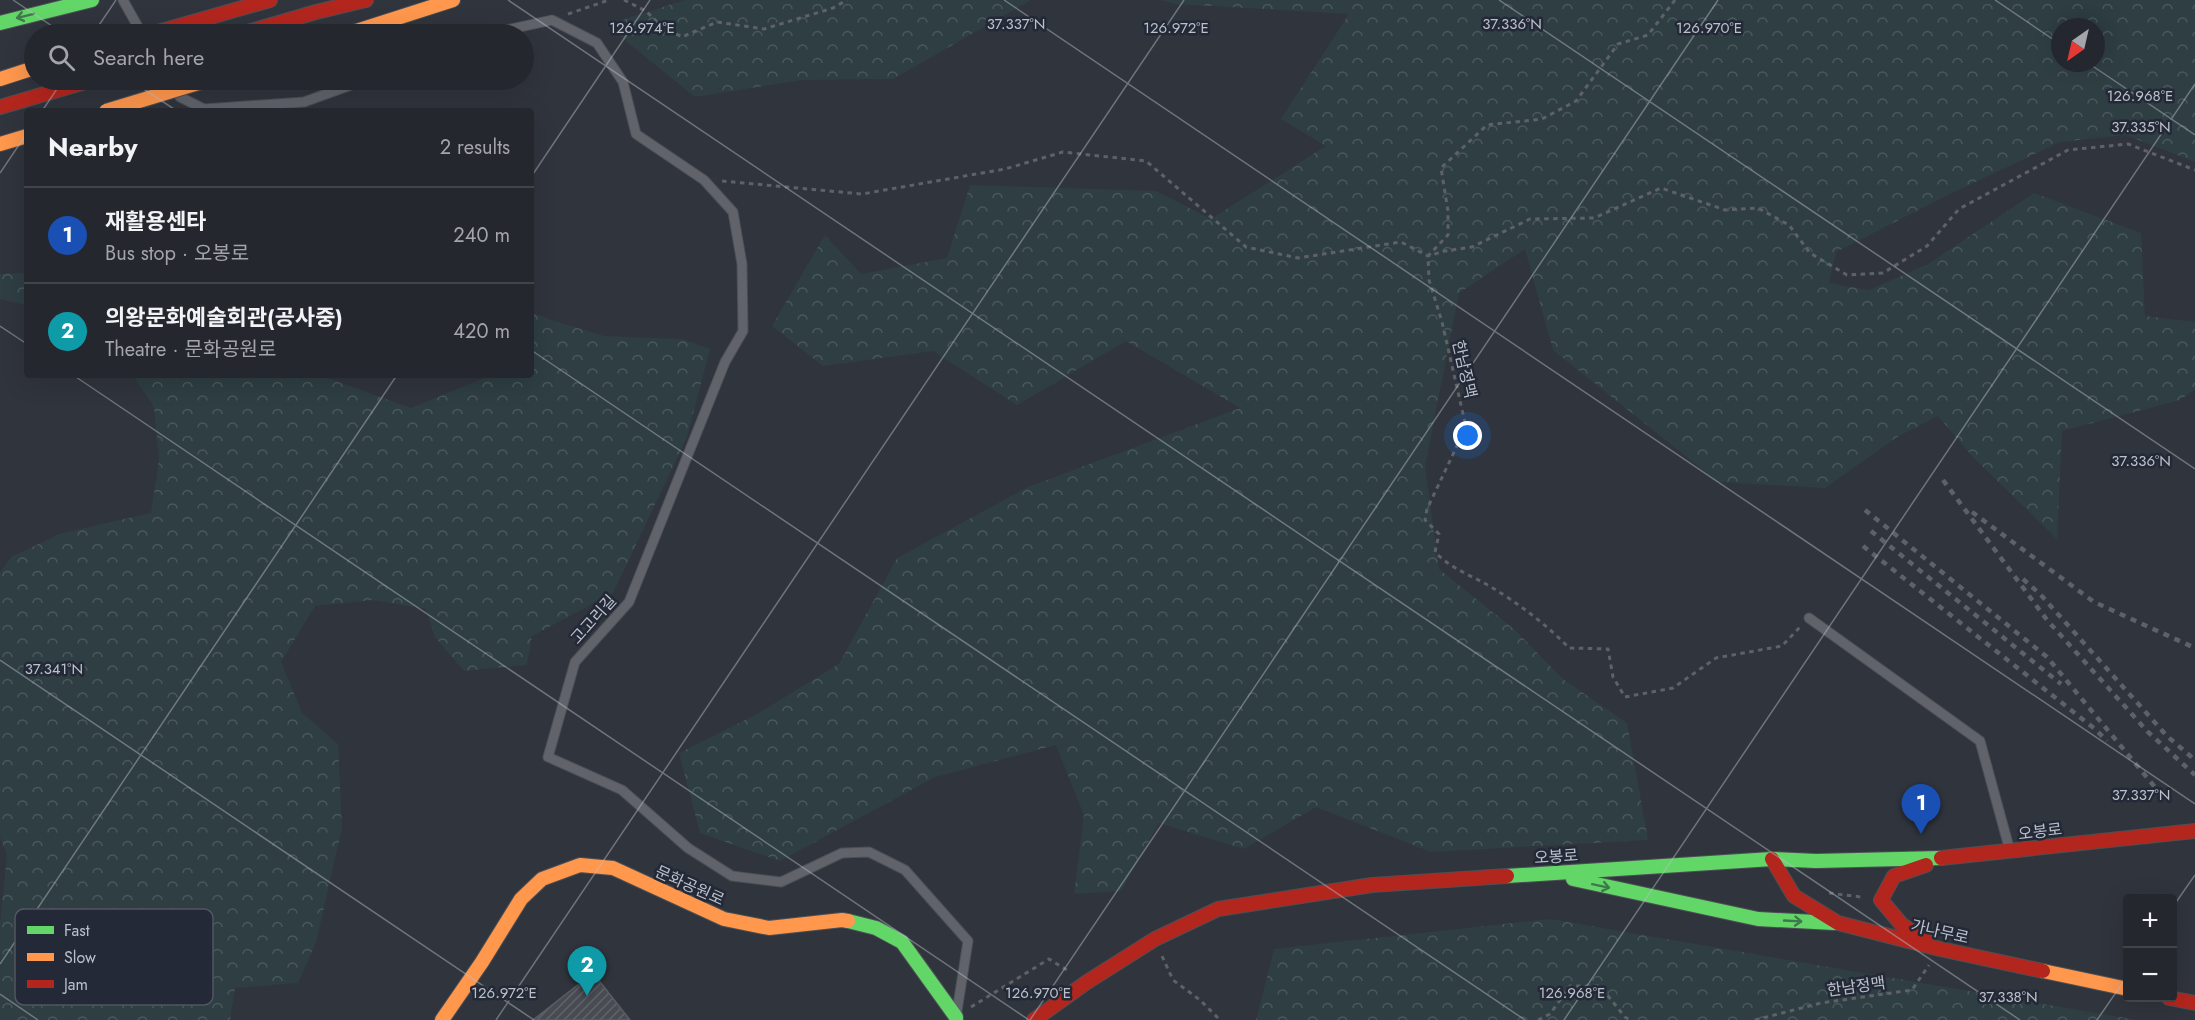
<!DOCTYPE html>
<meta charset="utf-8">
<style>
:root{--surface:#24272d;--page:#2c2f35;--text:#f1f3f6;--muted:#a3a5aa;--line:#414449;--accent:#8c9099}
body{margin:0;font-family:Jost,"Noto Sans KR",sans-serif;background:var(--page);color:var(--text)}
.controls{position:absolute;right:18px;bottom:18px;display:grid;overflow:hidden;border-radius:6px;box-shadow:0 6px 24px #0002}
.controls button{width:54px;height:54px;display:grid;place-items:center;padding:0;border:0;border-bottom:2px solid var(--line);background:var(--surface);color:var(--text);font:30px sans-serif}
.compass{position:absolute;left:2051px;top:18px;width:54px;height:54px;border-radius:50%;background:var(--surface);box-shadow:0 6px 24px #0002;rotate:214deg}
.you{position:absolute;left:1468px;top:436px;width:21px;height:21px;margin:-15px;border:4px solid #fff;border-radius:50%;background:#1a73e8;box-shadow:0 0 0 9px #1a73e833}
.badge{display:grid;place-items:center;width:39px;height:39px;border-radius:50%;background:var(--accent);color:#fff;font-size:20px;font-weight:700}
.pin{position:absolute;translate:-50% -50px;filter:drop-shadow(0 2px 3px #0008)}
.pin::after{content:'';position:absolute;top:32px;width:21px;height:18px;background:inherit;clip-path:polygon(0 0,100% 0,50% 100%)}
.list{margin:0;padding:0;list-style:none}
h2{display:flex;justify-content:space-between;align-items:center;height:78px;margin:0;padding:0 24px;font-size:26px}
h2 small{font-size:20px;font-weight:400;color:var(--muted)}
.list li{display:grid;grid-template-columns:39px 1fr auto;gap:18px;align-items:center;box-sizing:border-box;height:96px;padding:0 24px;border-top:2px solid var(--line)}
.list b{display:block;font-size:22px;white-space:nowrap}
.list p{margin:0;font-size:20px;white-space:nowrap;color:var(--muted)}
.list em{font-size:20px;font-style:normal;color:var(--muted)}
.icon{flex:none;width:33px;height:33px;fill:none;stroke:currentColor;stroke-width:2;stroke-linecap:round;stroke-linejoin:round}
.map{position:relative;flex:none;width:2195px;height:1020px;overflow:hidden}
.search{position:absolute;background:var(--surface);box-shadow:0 6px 24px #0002;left:24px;top:24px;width:510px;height:66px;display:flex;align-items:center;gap:15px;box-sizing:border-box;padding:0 21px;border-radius:33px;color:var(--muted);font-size:22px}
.panel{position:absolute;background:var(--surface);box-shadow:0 6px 24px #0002;left:24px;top:108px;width:510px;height:270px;border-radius:6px}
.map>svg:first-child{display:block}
</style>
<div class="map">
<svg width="2195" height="1020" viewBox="0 0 2195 1020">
<defs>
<pattern id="forest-crowns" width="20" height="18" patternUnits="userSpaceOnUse" patternTransform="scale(1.5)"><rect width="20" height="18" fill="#2e3e42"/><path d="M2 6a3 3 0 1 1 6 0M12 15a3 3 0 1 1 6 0" fill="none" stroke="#4a585c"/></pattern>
<pattern id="building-hatch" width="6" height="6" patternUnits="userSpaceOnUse" patternTransform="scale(1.5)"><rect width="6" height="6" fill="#484b52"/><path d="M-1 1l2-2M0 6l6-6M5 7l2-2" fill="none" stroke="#60636a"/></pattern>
</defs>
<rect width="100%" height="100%" fill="#30343c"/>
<!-- forest -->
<g fill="url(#forest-crowns)" fill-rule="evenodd">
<path d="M685,0H1031L893,79L801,80L695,97L606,25Z"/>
<path d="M1159,0H2195V162L2126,135L2060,142L1946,196L1836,252L1829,283L1869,290L1928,264L2034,193L2141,233L2145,316L2195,322V389L2180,400L2062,431L2057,539L1973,457L1938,416L1897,437L1825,488L1718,482L1553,350L1525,249L1459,293L1425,466L1439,569L1515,630L1563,679L1627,723L1648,840L1431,852L1316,807L1244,849L1159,823L1121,891L1074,894L1084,815L1056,745L935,777L780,861L700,833L679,753L757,714L839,664L897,558L1028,487L1240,408L1126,341L1017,405L933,351L823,366L772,326L825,235L861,274L947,258L970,185L1156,191L1211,219L1326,146L1281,119L1349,14L1176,4ZM2060,27H2096V63H2060Z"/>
<path d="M27,273V305L0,299V274Z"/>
<path d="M531,312L552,320L604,336L682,339L710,349L687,437L613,593L532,636L527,665L464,671L435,637L426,609L373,600L315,606L281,662L302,713L338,744L342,828L316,942L298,983L235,988L230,1020H0V923L7,855L0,837V573L11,557L62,533L151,513L159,460L154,407L133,375H319L411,408L482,379V375H531Z"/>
<path d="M1550,919L2137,1020H1256L1274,949Z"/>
</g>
<!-- building -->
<path fill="url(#building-hatch)" stroke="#595c63" stroke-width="1.5" d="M593,973L630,1020H533Z"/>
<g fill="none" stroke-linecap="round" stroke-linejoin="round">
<defs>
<g id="lane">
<path d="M123,0L142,34"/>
<path d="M488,34L552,20L597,43L623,82L636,134L704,180L733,212L742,264L743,331L725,362L629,602L575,662L548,757L622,790L688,848L732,876L781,882L842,853L869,852L905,870L968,941L957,1011"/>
<path d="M180,97L204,109L304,102L365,80"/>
<path d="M1809,618L1980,741L2010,851"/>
</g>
<g id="fast">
<path d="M0,23L92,0"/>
<path d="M1507,876L1772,859L1816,861L1941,858"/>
<path d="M1573,879L1758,919L1834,923"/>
<path d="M848,921L876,928L902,942L956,1017V1020"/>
</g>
<g id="slow">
<path d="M347,34L453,0"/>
<path d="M0,79L34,68"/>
<path d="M0,144L27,136"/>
<path d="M2043,971L2128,989"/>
<path d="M442,1020L482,962L521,899L542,879L580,865L613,868L724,919L769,928L842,920L848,921"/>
</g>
<g id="jam">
<path d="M151,34L270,0"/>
<path d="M241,34L316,12L366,0"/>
<path d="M0,107L92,80"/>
<path d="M1941,858L2195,831"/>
<path d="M1772,859L1794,896L1838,923L1940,949L2043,971"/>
<path d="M1926,865L1894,876L1881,900L1902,925L1926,940"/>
<path d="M2169,998L2195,1003"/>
<path d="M1034,1020L1087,982L1155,939L1218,909L1372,885L1507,876"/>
</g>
</defs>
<!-- lane casing -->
<use href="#lane" stroke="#4c4f55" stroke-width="11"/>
<!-- fast casing -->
<use href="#fast" stroke="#4c4f55" stroke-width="16"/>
<!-- slow casing -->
<use href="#slow" stroke="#4c4f55" stroke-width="16"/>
<!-- jam casing -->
<use href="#jam" stroke="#4c4f55" stroke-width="16"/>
<!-- path -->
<g stroke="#5e6267" stroke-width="3" stroke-dasharray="4.5 4.5" stroke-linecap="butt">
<path d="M624,0L646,11L660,25L682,37L717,22L764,29L833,8L847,0"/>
<path d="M1675,0L1648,35L1618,44L1576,101L1542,119L1487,125L1441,168L1448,211V235L1428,256L1429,280L1442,322L1466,427L1427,509L1425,520L1439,534L1435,552C1451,569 1471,575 1491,587C1518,603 1547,625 1569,648L1608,649L1613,677L1625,697L1673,688L1716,658L1782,646L1800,627"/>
<path d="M568,14L609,0"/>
<path d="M722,181L862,194L1005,169L1063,152L1146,161L1246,247L1298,258L1401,242L1428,256L1445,251L1472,247L1530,219L1594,218L1661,188L1725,210L1758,208L1789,225L1810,253L1847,275L1883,273L1927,246L1959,209L2068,150L2128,144L2195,170"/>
<path d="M1829,893L1861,897"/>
<path d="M1162,956L1173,980L1200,1000L1220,1020"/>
<path d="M971,1007L1049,959L1070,972"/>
<path d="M1538,1020L1550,1014L1570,986H1600L1625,1017L1630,1020"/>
<path d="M1755,1020L1821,1003L1912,990L1929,965"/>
</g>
<!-- lane -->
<use href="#lane" stroke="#60636a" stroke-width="9"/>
<!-- fast -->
<use href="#fast" stroke="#63d668" stroke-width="14"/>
<!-- slow -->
<use href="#slow" stroke="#ff974d" stroke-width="14"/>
<!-- jam -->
<use href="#jam" stroke="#b3261e" stroke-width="14"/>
<!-- rail -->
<g stroke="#5f6168" stroke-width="4.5" stroke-dasharray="6 6" stroke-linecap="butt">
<path d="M1943,480L2047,620L2148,732L2195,775"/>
<path d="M1865,510L2047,657L2164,798"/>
<path d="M1972,512L2094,602L2195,648"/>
<path d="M1871,531L2061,684"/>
<path d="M1863,546L2095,729L2107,741"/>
<path d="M2023,579L2040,594L2167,736L2195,760"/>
</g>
<defs>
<path id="slow-bridge" d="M106,111L208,80"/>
</defs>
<!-- slow-bridge casing -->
<use href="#slow-bridge" stroke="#4d5058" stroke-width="16" stroke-linecap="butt"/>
<!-- slow-bridge -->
<use href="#slow-bridge" stroke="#ff974d" stroke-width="14"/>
</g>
<!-- one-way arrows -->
<defs><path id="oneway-shaft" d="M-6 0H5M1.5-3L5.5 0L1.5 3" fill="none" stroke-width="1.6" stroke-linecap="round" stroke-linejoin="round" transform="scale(1.5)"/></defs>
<g stroke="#40774d">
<use href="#oneway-shaft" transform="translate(25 16) rotate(166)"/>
<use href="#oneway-shaft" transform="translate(1601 886) rotate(12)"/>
<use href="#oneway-shaft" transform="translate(1793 921) rotate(3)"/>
</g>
<!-- ticks -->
<path fill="none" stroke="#bcc0cb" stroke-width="1.5" stroke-opacity="0.45" d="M13,0L64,34M508,0L2020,1020M1004,0L2195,804M1499,0L2195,469M1995,0L2060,44M93,34L116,0M2088,63L2195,135M130,80L177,111M42,111L63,80M0,173L27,133M531,177L650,0M0,326L27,344M531,350L1525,1020M73,375L1029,1020M0,660L534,1020M2172,908L2195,875M0,964L397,375M0,994L38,1020M496,1020L1184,0M1030,1020L1718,0M1564,1020L2195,84M2097,1020L2128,975"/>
<g text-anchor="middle" stroke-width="5" stroke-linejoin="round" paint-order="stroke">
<!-- street labels -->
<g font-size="16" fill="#bcc0cb" stroke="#232937">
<text transform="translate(1465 369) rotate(77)" y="6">한남정맥</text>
<text transform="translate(593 619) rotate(-48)" y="6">고고리길</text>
<text transform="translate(2040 831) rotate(-7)" y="6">오봉로</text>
<text transform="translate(1556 856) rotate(-4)" y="6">오봉로</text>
<text transform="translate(690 885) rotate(24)" y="6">문화공원로</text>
<text transform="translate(1940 931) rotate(13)" y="6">가나무로</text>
<text transform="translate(1856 986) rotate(-8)" y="6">한남정맥</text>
</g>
</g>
<!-- legend -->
<rect x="15" y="909" width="198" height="96" rx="9" fill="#232937" stroke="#515663" stroke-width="1.5"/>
<rect x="27" y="926" width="27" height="8" fill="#63d668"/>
<rect x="27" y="953" width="27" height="8" fill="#ff974d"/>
<rect x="27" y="980" width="27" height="8" fill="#b3261e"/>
<g font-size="16" fill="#bcc0cb">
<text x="64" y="936">Fast</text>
<text x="64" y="963">Slow</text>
<text x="64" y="990">Jam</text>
</g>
<g font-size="15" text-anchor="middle" fill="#bcc0cb" stroke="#232937" stroke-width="5" stroke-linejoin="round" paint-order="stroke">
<text x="1016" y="29">37.337°N</text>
<text x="1512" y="29">37.336°N</text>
<text x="642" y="33">126.974°E</text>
<text x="1176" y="33">126.972°E</text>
<text x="1709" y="33">126.970°E</text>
<text x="2140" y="101">126.968°E</text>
<text x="2141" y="132">37.335°N</text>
<text x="2141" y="466">37.336°N</text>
<text x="54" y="674">37.341°N</text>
<text x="2141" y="800">37.337°N</text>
<text x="504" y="998">126.972°E</text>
<text x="1038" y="998">126.970°E</text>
<text x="1572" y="998">126.968°E</text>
<text x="2008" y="1002">37.338°N</text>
</g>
</svg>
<div class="controls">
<button>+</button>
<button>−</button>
</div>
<svg class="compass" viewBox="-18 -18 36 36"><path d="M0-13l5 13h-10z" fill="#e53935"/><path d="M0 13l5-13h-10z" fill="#a3a5aa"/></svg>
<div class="you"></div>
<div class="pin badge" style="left:1921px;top:834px;background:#1a4fb4">1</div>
<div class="pin badge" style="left:587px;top:996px;background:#0f9aa8">2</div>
<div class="search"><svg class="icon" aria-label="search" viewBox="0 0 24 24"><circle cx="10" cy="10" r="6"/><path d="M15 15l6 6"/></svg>Search here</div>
<section class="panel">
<h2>Nearby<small>2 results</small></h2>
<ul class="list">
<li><span class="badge" style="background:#1a4fb4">1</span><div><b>재활용센타</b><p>Bus stop · 오봉로</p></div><em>240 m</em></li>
<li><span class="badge" style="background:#0f9aa8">2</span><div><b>의왕문화예술회관(공사중)</b><p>Theatre · 문화공원로</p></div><em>420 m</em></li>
</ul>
</section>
</div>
